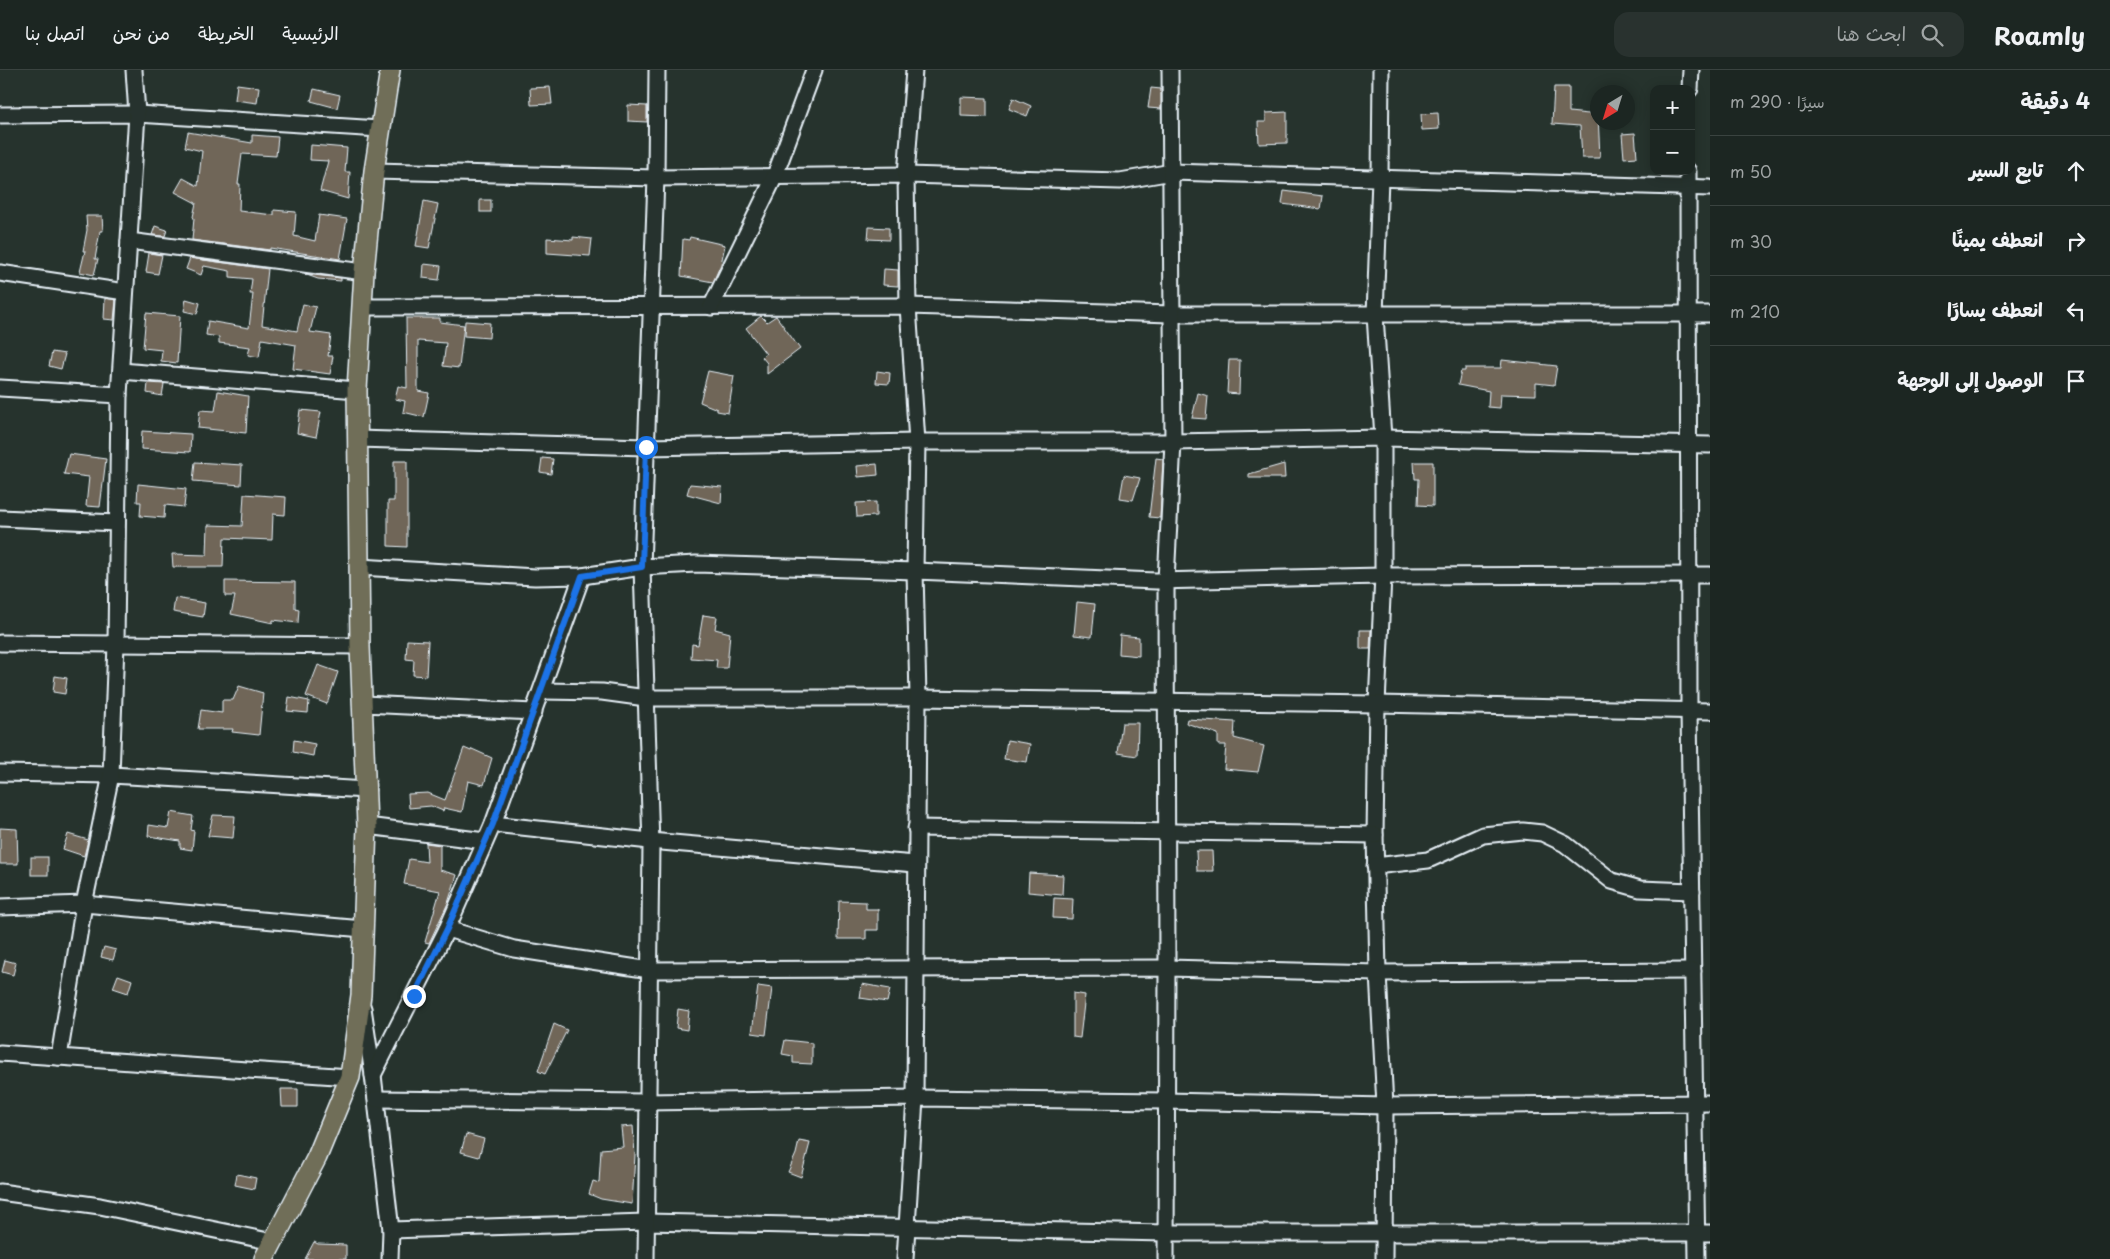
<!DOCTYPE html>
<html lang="ar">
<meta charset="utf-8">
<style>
:root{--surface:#1c2622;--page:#29322f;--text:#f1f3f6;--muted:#a0a5a5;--line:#3a4340}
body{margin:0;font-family:"Playpen Sans","Playpen Sans Arabic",sans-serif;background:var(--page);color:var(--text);direction:rtl}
.controls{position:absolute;right:15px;top:15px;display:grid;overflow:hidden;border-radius:10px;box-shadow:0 2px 12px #0003}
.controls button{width:45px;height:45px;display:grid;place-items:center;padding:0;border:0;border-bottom:1px solid var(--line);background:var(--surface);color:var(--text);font:25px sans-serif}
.compass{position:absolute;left:1590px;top:15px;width:45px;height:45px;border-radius:50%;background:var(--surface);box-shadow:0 2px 12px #0003;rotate:218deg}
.stop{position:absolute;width:15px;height:15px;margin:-11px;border:4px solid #1a73e8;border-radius:50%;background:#fff}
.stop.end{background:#1a73e8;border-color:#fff;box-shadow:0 1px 5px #0008}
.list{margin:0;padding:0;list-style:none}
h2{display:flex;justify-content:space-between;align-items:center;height:65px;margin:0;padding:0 20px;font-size:21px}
h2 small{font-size:16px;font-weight:400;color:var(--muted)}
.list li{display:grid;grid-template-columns:32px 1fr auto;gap:15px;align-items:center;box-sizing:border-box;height:70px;padding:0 20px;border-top:1px solid var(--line)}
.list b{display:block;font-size:19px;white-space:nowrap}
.list em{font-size:16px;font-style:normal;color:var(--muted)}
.icon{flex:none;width:28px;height:28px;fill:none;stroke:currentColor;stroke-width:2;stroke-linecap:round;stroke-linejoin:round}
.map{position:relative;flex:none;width:1710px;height:1189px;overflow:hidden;direction:ltr}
header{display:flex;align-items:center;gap:30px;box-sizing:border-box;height:70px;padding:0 25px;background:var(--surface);border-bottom:1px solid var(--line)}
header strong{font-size:24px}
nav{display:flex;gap:28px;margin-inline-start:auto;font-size:18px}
.search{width:350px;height:45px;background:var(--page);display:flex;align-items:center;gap:12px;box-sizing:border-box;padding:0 18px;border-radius:15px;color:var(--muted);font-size:19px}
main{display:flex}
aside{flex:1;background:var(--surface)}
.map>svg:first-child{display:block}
</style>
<header>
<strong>Roamly</strong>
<div class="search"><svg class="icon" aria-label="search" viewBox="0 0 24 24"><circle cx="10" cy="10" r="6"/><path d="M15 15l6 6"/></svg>ابحث هنا</div>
<nav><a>الرئيسية</a><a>الخريطة</a><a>من نحن</a><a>اتصل بنا</a></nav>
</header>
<main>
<aside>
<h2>4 دقيقة<small>سيرًا · 290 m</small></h2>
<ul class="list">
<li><svg class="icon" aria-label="ahead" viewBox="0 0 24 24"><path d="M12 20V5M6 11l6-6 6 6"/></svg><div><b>تابع السير</b></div><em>50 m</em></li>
<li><svg class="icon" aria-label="right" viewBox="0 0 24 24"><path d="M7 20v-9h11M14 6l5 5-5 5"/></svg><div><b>انعطف يمينًا</b></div><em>30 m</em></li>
<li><svg class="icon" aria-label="left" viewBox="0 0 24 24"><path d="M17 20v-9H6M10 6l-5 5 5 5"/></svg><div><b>انعطف يسارًا</b></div><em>210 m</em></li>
<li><svg class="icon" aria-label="arrive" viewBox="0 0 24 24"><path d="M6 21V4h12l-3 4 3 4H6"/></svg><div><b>الوصول إلى الوجهة</b></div></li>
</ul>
</aside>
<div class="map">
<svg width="1710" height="1189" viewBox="0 0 1710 1189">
<rect width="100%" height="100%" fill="#26332d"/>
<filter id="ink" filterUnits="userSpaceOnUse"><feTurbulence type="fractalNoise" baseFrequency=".02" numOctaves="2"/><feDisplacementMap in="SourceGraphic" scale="10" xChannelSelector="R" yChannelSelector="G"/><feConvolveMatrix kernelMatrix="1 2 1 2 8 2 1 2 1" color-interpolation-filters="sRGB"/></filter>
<g filter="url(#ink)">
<!-- building -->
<g fill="#706659" stroke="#e8f1f8">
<path d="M237,14L259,17L257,33L235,30Z"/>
<path d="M550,17L552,34L531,35L530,18Z"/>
<path d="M1554,17H1569V42L1598,45L1600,88H1582L1580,56L1552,54Z"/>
<path d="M1151,18L1161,19V39L1148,38Z"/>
<path d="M314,19L340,25L337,38L311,31Z"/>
<path d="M961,27L987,28V47L961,46Z"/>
<path d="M1013,28L1031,36L1027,46L1009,39Z"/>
<path d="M628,35L647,36V52L628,51Z"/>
<path d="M1287,42V73L1259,74L1258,52H1266V43Z"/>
<path d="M1438,43L1439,59L1422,60L1421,44Z"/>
<path d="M188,62L252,73V65L278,67L276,86L242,84L238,114H240L239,141L274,145V140L296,142L294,166L315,171L319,145L347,149L340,189L270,178V180L192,170L194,148L193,147L196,133L175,122L183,108L198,116L202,81L185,77Z"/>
<path d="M1635,63L1637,87L1624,88L1622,64Z"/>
<path d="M311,75L347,78L345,102H350L348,129L320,121L328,91L310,90Z"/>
<path d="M1284,121L1323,126L1321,139L1282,134Z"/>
<rect x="480" y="130" width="11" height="12"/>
<path d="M424,131L438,134L429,178L416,176Z"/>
<path d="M86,146H102L103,161H100L95,189H98L94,205L80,202L85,181H83L87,160Z"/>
<path d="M155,156L167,160L165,166L152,165Z"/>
<path d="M869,157L889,158V170L868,169Z"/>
<path d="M573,167L592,169L590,186L547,183V168L573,170Z"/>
<path d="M690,167L725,175L721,194L713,212L681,206L683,169L689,170Z"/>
<path d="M149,183L162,185L158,204L146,202Z"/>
<path d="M190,188L268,199L262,255L297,261L303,234L316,237L310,262L331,265L328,286H333L330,304L293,299L296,275L262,269L259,287L248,285L250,277L219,273V267L206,265L208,251L249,258L253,224H250L252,209L230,207V201L204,196L201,205L186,199Z"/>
<path d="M424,194L441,196L439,210L423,208Z"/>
<path d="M884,199L898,200V216L883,215Z"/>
<path d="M304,204L341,208V211L318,209Z"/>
<path d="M105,228L116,230L114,250L104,249Z"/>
<path d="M186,229L200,233L197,244L184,241Z"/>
<path d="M146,243L180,246L177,293L161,291L162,280L143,278Z"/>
<path d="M761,246L767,252L776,246L800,279L767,304V293L762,287L766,284L746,258Z"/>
<path d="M406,248H440V252L464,255L459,298L443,296L446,273L418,271V321L429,323L424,347L403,342L405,331L395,329L398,316L407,318Z"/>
<path d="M465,251L490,253L489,268L464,266Z"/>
<path d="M52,282L65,284L61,299L49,296Z"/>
<path d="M1229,290H1240L1239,324L1227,323Z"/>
<path d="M1502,290L1557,296L1554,315L1536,313V325L1501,324L1500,338L1488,337L1489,321L1458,315L1461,301H1465V298H1501Z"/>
<path d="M708,301L734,306L728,343L717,341V339L700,332Z"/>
<path d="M877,301L890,303L889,314L876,313Z"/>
<path d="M148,313L164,314L162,326L147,323Z"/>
<path d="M218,321L248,326L246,363L198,358L200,340L215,341Z"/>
<path d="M1198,323L1208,326L1206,349L1192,348Z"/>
<path d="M300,340L321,342L316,367L297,363Z"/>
<path d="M142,361L191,364L190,382L141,379Z"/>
<path d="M69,384L106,389L100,437L86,436L89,407L64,404Z"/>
<path d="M542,388L553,389L551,404L540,402Z"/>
<path d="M1156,388L1163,389L1160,448L1149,447Z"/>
<path d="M394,391H407V477L388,476V431H394Z"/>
<path d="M195,392L242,395L241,415L193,411Z"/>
<path d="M1414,392H1433V436L1418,435L1419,409H1415Z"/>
<path d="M877,394L878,405L858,407L857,396Z"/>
<path d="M1284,394L1285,408H1249V404Z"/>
<path d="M1124,405L1140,408L1133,430L1120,428Z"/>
<path d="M138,414L186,419L184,437L165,435L164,448L140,446L141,432H137Z"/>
<path d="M690,414L722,417L721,433L687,424Z"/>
<path d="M244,424L286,427L285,445L273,444L272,470L224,468L223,497H173L172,484L207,485L208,455L242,456Z"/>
<path d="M876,432V446L857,447L856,433Z"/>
<path d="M225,511L295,512V538L299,539L298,553L273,550V553L231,544L235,526H225Z"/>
<path d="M175,528L205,533L203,547L173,542Z"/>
<path d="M1077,532L1095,534L1092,567L1074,565Z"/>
<path d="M703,545L717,547L715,559L730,563L727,598H716L717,590L691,588L692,574L698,575Z"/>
<path d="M1360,560H1371L1370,579H1360Z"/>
<path d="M1120,565L1139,567V586L1119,584Z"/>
<path d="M407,570L428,571L426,606L413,605L414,590L406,589Z"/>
<path d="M318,595L338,602L327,634L306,626Z"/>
<path d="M55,606L67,608L65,624L53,622Z"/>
<path d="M239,616L263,623L259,665L232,662L233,659H198L201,640L222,643V630H233Z"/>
<path d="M289,627L309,631L308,643L287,641Z"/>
<path d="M1187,649L1235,652L1234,668L1264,676L1258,702L1224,699L1226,675H1218V664L1186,653Z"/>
<path d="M1122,653H1138L1137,686L1118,683Z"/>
<path d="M294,670L315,674L313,686L293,682Z"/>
<path d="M1007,670L1030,674L1027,692L1004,689Z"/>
<path d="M464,678L471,681L472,679L492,688L484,715L468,711L462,742L444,738L443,741L431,736L409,738L408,724L428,723L445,730Z"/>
<path d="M171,742L193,746L191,760L194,761L192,780L180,778V771L148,766L149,755L168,758Z"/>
<path d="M213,745L235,746L233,768L208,766Z"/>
<path d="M0,758L17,759L18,794H0Z"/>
<path d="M68,764L88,770L84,786L63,779Z"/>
<path d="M426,773L440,775V800L457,805L448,833L429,873L425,872L440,821L404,814L409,789L427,792Z"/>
<path d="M1196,781H1212L1213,801H1197Z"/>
<rect x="31" y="787" width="17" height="18"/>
<path d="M1029,803L1063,805L1062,825L1028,822Z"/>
<path d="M1054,828L1073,829L1072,849L1053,848Z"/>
<path d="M839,831L866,832V839H878V860H866V869H838Z"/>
<path d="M104,877L116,880L113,890L101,887Z"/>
<path d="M5,890L16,893L13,905L2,902Z"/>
<path d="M118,905L132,910L128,923L113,918Z"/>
<path d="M862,914L890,919L887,932L860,928Z"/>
<path d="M758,916L772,918L766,965L752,963Z"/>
<path d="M1073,923L1085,925L1080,968L1073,967Z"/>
<path d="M678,939L689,941L687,960L676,958Z"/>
<path d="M554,954L567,960L545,1004L538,1001Z"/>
<path d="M785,970L812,973V994L793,993V986L782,984Z"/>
<path d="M281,1019H298V1037H282Z"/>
<path d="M633,1056L635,1085L632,1134L601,1129L589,1124L593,1111L599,1113L601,1079L623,1077L621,1057Z"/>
<path d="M466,1064L484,1069L479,1087L461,1082Z"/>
<path d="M799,1071L810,1073L801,1107L788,1102L796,1084Z"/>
<path d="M237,1104L256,1108L254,1119L235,1115Z"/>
<path d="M314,1172L318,1174L346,1175V1189H305Z"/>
</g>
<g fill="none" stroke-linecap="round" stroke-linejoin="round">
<defs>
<g id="minor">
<path d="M1381,0L1380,108L1375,245L1383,368V506L1377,634L1375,765L1378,903L1385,1036L1384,1189"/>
<path d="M1690,19L1691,0"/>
<path d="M0,45L137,44L380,59"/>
<path d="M374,101L656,108L906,105L1120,111L1172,102L1710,118"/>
<path d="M1688,101L1689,641L1697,1189"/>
<path d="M129,171L364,202"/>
<path d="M0,203L125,222"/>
<path d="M361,237L908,236L1171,244H1710"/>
<path d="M711,237L774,108L814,0"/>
<path d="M121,301L357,320"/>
<path d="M0,318L119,325"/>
<path d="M357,369L646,377L917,372H1173L1383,368L1710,375"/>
<path d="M0,448L117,453"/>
<path d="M359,497L535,507L582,506L642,497L696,494L915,501L1156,511L1383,506L1710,505"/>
<path d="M0,573L360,576"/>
<path d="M542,621L602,622L646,628H918L1377,634L1710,641"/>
<path d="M364,634L534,642"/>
<path d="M0,703L111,705L367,720"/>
<path d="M493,754L650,771L915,794"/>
<path d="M367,756L485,771"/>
<path d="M916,758L1375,765"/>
<path d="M1375,796L1428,790L1483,765L1523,761L1542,763L1565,774L1612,811L1640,819L1692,821"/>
<path d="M0,837L84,834L363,859"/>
<path d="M447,859L514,879L650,900L1167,898L1378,903L1693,901"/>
<path d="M363,938L373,1005L391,1160L390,1189"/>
<path d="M0,983L350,1007"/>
<path d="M59,987L84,834L111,705L116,574L119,325L137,44L134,0"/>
<path d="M373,1005L447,859L493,754L582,506"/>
<path d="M376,1029L646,1032L915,1028L1166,1031L1385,1036L1710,1033"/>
<path d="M0,1122L100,1136L273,1172"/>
<path d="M391,1160L646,1152L1166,1163H1710"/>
<path d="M646,1189L651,775L642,497L656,108L657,0"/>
<path d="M905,1189L915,1028L918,628L915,501L917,372L908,236L906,105L914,0"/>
<path d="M1166,1189L1167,898L1166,511L1173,372L1170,0"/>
</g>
<path id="major" d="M264,1189L317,1087L350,1007L361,925L367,756L360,576L357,320L364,202L374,101L390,0"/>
</defs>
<!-- minor casing -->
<use href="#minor" stroke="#e8f1f8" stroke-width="19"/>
<!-- major casing -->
<use href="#major" stroke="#e8f1f8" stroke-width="22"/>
<!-- minor -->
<use href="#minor" stroke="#26332d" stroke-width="15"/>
<!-- major -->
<use href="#major" stroke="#706e59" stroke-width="19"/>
</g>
</g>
<g fill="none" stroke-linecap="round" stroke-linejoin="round" filter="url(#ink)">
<!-- route -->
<path stroke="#1a73e8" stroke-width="6" d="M414,926L447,859L493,754L582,506L642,497L646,377"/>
</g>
</svg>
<div class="controls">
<button>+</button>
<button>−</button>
</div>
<svg class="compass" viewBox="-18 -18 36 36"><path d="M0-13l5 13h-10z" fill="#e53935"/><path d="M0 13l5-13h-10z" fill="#a0a5a5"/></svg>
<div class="stop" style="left:646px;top:377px"></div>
<div class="stop end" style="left:414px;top:926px"></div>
</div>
</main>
